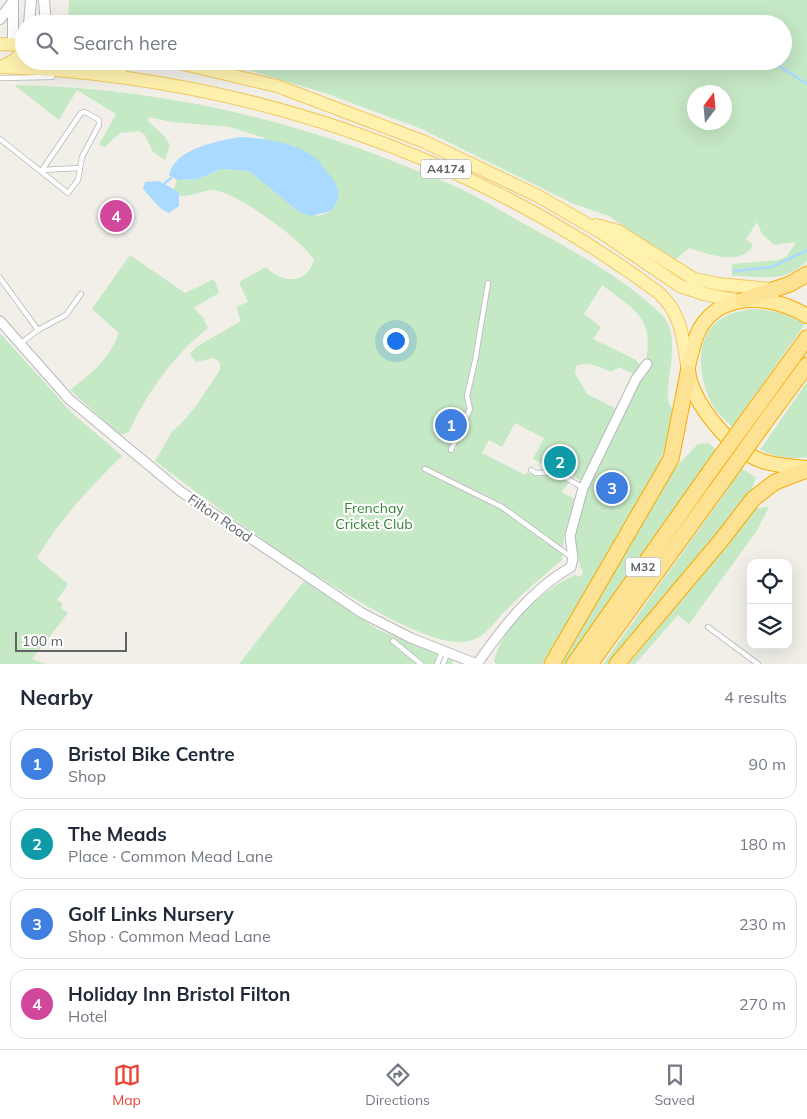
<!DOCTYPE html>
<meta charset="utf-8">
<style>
:root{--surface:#fff;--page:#f2f2f3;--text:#1f2937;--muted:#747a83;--line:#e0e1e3;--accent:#ea4335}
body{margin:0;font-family:Mulish,sans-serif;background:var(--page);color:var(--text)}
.controls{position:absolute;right:15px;bottom:15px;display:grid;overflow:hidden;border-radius:10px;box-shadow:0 5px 20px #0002}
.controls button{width:45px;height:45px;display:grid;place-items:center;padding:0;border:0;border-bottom:1px solid var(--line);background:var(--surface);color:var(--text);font:25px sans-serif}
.compass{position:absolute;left:687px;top:85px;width:45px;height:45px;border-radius:50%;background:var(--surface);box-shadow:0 5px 20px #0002;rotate:16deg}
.scale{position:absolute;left:15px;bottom:12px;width:112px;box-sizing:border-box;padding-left:5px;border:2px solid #5f6368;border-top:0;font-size:14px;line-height:18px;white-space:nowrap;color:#5f6368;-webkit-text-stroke:4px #fff;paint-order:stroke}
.you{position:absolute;left:395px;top:340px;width:18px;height:18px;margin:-12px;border:4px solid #fff;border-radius:50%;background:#1a73e8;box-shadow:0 0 0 8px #1a73e833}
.badge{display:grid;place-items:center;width:32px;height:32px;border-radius:50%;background:var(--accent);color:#fff;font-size:16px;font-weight:700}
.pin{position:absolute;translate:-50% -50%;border:2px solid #fff;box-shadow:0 1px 5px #0006}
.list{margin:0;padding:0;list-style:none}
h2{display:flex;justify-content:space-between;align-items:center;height:65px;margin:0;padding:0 20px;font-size:21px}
h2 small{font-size:16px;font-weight:400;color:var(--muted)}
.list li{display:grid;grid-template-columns:32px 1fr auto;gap:15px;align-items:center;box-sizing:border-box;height:70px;margin:0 10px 10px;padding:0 10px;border:1px solid var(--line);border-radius:15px}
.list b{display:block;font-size:19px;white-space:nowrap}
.list p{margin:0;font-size:16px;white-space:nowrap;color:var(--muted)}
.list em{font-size:16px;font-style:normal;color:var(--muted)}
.icon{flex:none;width:28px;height:28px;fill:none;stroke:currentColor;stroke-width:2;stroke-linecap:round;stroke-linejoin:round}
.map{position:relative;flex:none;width:807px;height:664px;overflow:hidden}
.search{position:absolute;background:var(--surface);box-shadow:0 5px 20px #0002;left:15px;right:15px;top:15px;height:55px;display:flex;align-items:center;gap:12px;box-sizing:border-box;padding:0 18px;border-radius:28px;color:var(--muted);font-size:19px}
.sheet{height:385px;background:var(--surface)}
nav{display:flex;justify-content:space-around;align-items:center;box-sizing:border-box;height:70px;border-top:1px solid var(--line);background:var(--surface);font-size:14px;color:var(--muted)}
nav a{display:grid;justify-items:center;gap:2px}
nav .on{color:var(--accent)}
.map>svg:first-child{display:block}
</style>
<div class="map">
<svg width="807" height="664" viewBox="0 0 807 664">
<rect width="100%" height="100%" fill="#f1efe8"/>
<!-- green -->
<g fill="#c5e8c5" fill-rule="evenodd">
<path d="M69,0H807V261C782,285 763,275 732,276V264L778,260L787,256L796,242L774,245L762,234L757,222L746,239L753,245C742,267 707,254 689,248L674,261L609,216L574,204L422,129L325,93L218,61H783V24H80V20L68,19ZM694,92H724V122H694Z"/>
<path d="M14,85C146,87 278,115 400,164C422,173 445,181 467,192C487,202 506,214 526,225C572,250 622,277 660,313C688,340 657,393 672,408C669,436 663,460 650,485L542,664H496L494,661C501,627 545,588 575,575L580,577L583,573L572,543L585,490L643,375C656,320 643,316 602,285L584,314L601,327L593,339L636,360L640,365L635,375L619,367L611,372C600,367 588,361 576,366L575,373L587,394L617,409L581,481L570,474L569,452H551L550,468L533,459L544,438L515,423L502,447L489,440L482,453L525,475L527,472L538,477L548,472L570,482L561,492L575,499L564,536L562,560C542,576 524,593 506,610C493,622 488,636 469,641C414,657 205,499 155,461L173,430L181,424L196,406L220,370V362L213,358L196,362L190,354L196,347L241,321L236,307L248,302L239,282L266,267C282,283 306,286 314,260C302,240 238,193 214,190C205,189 194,196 181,196L174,189L177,180L198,179L221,169L249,171L299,212L319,216L332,211L337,203L283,144L266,141L264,138L230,127L171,122L149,117L148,121L165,137L170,145L165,160L153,152L145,135L139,131L120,133L105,147L99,145L116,114L77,90L59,120Z"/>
<path d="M130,255L185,293L214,279L219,293L193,308L203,317L208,328C173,356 148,391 129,432L120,435L70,390C93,372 108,361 119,333L92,309Z"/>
<path d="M752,309C773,309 787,314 805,324L732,427C727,421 719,415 714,408C699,382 691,336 723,318C731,312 742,311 752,309Z"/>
<path d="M0,333L71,412L122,456C89,488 60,519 37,558L68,584L57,600L63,604L61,608L68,613L32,659L46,664H0Z"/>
<path d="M807,382V457C789,460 776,457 760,450Z"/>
<path d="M708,443L717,450L566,664H559L675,468L698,444Z"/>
<path d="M742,469L756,477L748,501L611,664H603Z"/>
<path d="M769,507L756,532L689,624L678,615L635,664H629L756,508Z"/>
<path d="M304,581L377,629L453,661L452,664H239Z"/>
</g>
<!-- water -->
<g fill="#aadaff">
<path d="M240,137C264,138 297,143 316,158C320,162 324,169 328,173C340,187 342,196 332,211L310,216L299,212L249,171L221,169L198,179L177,180L169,175C175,148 218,141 240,137Z"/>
<path d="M159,181L179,192V206L169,213L160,208L143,189L145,182Z"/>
</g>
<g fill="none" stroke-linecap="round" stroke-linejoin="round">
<!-- stream -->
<g stroke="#aadaff" stroke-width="2.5">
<path d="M771,61L807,84"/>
<path d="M165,183L171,178"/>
<path d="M735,271L772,267L807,250"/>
</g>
<defs>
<g id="service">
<path d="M0,78L52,77"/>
<path d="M0,139L68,193L78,180L82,157L99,125V120L85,112L81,113L42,170"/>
<path d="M42,170L79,168"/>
<path d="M0,278L38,330"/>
<path d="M20,344L38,330L66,315L81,294"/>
<path d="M451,450L470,409L467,396L475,361L488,283"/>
<path d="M425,469L502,507L571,557"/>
<path d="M531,470L536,473C558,471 564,476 583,488"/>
<path d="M708,627L758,664"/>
<path d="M393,641L421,664"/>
<path d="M437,664L443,650"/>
<path d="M443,664L448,652"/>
</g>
<g id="minor">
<path d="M0,321L69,399L180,491L362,613L411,638L477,664"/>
<path d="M477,664C503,627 531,590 571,567L573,558L570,536L583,488L636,379L647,364"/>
</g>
<g id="tertiary">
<path d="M44,0L46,24"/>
<path d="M0,19L13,2"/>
<path d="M29,24L31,0"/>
<path d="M13,44V0"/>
</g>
<g id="primary">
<path d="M0,44L24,45"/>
<path d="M78,61L102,64L121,74"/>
<path d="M171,61L277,86L425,142L538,196L599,231L680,286L704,294L738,301"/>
<path d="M3,66L13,61L24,52"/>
<path d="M0,67C235,75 469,152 659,293C681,313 683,337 687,365"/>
<path d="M596,225L618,231L694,279L719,284L770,289"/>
</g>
<path id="trunk" d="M807,316C766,291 706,291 693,347C691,355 687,366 688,373C694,405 731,450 762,461C777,466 792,466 807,468"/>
<g id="motorway">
<path d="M743,300L790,284L807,274"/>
<path d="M753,412L807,338"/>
<path d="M765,422L807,365"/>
<path d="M552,664L671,459L688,373"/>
<path d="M574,664L711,470"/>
<path d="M590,664L725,478"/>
<path d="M617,664L723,538L753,499L775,482L807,470"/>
</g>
</defs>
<!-- service casing -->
<use href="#service" stroke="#b5b8bc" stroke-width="6"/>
<!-- minor casing -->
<use href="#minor" stroke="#b5b8bc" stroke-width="11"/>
<!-- tertiary casing -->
<use href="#tertiary" stroke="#b5b8bc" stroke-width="12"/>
<!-- primary casing -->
<use href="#primary" stroke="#f2c960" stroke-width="14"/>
<!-- trunk casing -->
<use href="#trunk" stroke="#f9ab00" stroke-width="16"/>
<!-- motorway casing -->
<use href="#motorway" stroke="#f9ab00" stroke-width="17"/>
<!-- service -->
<use href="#service" stroke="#fff" stroke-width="4.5"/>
<!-- minor -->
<use href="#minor" stroke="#fff" stroke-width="9"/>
<!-- tertiary -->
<use href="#tertiary" stroke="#fff" stroke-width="10"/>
<!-- primary -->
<use href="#primary" stroke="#fff2af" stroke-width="12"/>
<!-- trunk -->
<use href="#trunk" stroke="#feeaa1" stroke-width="14"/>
<!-- motorway -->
<use href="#motorway" stroke="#fde293" stroke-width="15"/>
<defs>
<g id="motorway-bridge">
<path d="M711,470L753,412"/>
<path d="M725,478L765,422"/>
</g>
</defs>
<!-- motorway-bridge casing -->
<use href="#motorway-bridge" stroke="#f9ab00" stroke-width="17" stroke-linecap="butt"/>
<!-- motorway-bridge -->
<use href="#motorway-bridge" stroke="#fde293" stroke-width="15"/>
</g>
<g text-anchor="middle" stroke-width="4.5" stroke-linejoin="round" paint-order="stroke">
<!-- shield labels -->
<g fill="#fff" stroke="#8f9295" stroke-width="1">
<rect x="421" y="159.5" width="50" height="19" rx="4"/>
<rect x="625.5" y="557.5" width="35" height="19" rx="4"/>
</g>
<g font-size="12" font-weight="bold" fill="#5f6368">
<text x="446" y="173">A4174</text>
<text x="643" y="571">M32</text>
</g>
<!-- park labels -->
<g font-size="14" fill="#348238" stroke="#fff">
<text x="374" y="513">Frenchay<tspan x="374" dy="16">Cricket Club</tspan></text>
</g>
<!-- street labels -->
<g font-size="14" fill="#5f6368" stroke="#fff">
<text transform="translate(220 518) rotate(34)" y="5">Filton Road</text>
</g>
</g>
</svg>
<div class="controls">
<button><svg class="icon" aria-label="locate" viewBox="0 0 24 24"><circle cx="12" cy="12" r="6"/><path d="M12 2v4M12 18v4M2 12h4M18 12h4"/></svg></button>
<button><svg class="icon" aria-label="layers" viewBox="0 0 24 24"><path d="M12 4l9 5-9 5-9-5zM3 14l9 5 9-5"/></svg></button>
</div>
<svg class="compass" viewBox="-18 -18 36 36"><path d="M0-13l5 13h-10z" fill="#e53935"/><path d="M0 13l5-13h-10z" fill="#747a83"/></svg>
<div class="scale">100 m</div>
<div class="you"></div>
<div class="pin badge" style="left:451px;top:425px;background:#3f7fe0">1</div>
<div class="pin badge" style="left:560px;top:462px;background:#0f9aa8">2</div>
<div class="pin badge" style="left:612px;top:488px;background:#3f7fe0">3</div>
<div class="pin badge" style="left:116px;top:216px;background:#d1479c">4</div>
<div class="search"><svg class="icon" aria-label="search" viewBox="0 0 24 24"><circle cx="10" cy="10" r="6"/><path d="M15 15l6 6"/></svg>Search here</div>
</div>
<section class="sheet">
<h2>Nearby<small>4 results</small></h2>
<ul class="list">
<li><span class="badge" style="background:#3f7fe0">1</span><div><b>Bristol Bike Centre</b><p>Shop</p></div><em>90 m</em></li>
<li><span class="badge" style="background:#0f9aa8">2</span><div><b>The Meads</b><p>Place · Common Mead Lane</p></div><em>180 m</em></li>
<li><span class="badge" style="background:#3f7fe0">3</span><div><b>Golf Links Nursery</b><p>Shop · Common Mead Lane</p></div><em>230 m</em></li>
<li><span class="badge" style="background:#d1479c">4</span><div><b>Holiday Inn Bristol Filton</b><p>Hotel</p></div><em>270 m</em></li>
</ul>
</section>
<nav>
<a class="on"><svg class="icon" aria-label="map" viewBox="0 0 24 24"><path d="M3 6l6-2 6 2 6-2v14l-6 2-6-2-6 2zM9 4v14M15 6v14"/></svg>Map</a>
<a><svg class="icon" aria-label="directions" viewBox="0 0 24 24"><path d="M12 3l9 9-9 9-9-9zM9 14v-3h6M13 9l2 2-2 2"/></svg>Directions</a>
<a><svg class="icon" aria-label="saved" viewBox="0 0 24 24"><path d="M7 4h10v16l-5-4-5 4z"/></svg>Saved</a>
</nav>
